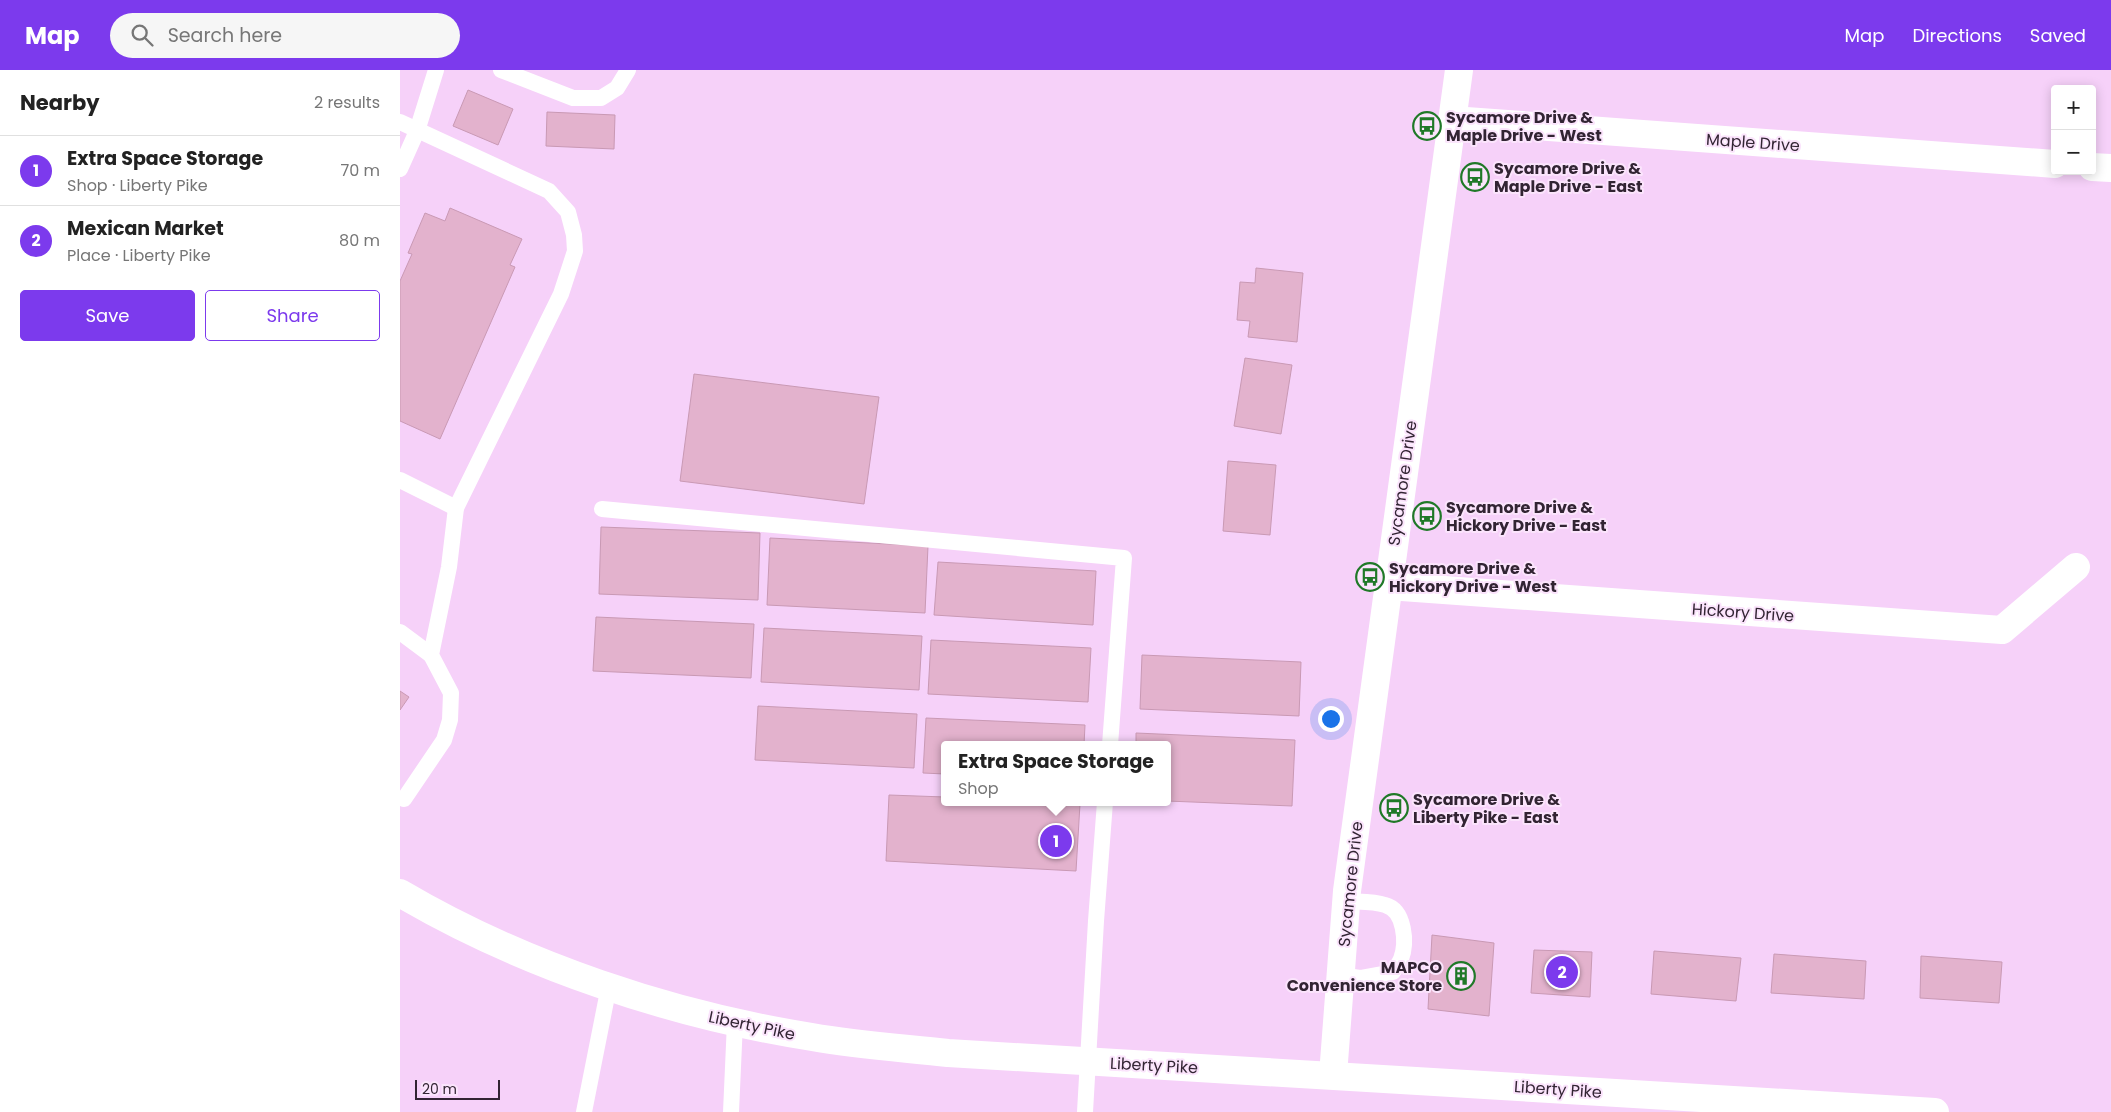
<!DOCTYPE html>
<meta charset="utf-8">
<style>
:root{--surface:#fff;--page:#f6f6f6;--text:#222;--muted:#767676;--line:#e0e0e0;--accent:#7c3aed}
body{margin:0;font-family:Poppins,sans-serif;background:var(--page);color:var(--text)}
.controls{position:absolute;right:15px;top:15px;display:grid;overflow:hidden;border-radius:5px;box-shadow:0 2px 12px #0003}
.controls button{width:45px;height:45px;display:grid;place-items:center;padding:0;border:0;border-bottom:1px solid var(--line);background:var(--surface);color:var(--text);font:25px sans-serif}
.scale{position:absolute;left:15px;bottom:12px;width:85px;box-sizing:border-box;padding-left:5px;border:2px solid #322433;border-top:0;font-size:14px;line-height:18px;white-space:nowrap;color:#322433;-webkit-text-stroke:4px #fbe4fc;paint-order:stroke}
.you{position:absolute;left:930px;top:648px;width:18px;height:18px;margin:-12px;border:4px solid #fff;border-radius:50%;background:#1a73e8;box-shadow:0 0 0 8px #1a73e833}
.badge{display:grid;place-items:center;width:32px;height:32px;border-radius:50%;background:var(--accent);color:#fff;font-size:16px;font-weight:700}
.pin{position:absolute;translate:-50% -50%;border:2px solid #fff;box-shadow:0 1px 5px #0006}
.popup{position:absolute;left:541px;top:671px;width:230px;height:65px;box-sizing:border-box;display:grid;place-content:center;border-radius:5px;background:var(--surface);filter:drop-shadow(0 1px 4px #0005);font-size:16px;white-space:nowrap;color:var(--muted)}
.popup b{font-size:19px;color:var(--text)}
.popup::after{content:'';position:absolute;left:50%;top:100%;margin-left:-10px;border:10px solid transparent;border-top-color:var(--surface)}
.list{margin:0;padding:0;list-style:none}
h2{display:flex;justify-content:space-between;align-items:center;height:65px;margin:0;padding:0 20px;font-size:21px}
h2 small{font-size:16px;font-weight:400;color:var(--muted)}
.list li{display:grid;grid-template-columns:32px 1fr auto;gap:15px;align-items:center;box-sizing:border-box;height:70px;padding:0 20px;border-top:1px solid var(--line)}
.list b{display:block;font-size:19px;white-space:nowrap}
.list p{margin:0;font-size:16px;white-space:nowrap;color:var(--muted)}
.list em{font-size:16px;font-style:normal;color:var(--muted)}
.actions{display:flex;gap:10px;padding:15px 20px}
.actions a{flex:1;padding:11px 0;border:1px solid var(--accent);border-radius:5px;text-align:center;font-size:18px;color:var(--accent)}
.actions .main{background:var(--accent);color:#fff}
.icon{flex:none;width:28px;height:28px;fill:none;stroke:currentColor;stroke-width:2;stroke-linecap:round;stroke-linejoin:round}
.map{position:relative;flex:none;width:1711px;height:1042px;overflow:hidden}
header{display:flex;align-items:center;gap:30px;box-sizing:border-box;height:70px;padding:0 25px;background:var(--accent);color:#fff}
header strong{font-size:24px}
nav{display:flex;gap:28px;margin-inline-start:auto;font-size:18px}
.search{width:350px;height:45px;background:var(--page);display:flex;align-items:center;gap:12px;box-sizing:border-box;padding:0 18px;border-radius:28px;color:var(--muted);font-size:19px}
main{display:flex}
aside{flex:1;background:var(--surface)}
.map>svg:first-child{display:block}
</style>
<header>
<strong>Map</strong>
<div class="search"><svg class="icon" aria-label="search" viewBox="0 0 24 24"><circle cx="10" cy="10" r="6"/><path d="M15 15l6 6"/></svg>Search here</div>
<nav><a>Map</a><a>Directions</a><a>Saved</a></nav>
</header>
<main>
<aside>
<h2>Nearby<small>2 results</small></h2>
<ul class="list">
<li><span class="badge">1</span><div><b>Extra Space Storage</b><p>Shop · Liberty Pike</p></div><em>70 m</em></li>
<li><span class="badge">2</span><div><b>Mexican Market</b><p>Place · Liberty Pike</p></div><em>80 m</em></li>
</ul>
<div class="actions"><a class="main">Save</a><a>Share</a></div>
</aside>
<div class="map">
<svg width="1711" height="1042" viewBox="0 0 1711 1042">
<rect width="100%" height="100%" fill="#f6d1f9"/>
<!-- building -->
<g fill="#e3b2cd" stroke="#c999b4">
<path d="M68,20L113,39L98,75L53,56Z"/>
<path d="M147,42L215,45L214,79L146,76Z"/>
<path d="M50,138L122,169L110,195L115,197L40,369L0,351V211L12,184L8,183L25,143L45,151Z"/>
<path d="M856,198L903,203L897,272L848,267L850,251L837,250L840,212L855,213Z"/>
<path d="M845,288L892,295L881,364L834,356Z"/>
<path d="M294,304L479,327L464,434L280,411Z"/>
<path d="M828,391L876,395L870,465L823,461Z"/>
<path d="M201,457L360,463L358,530L199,524Z"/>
<path d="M370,468L528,476L525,543L367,535Z"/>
<path d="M538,492L696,501L693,555L534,545Z"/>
<path d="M196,547L354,554L351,608L193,601Z"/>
<path d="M364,558L522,566L519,620L361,612Z"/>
<path d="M531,570L691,578L688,632L528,624Z"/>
<path d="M742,585L901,592L899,646L740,639Z"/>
<path d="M0,621L9,627L0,640Z"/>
<path d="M358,636L517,644L514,698L355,690Z"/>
<path d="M526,648L685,655L684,675H545V704L523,703Z"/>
<path d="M736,663L895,670L892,736L767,731V675H736Z"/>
<path d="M489,725L545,727V732L680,734L676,801L486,791Z"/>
<path d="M1032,865L1094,873L1089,946L1028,939Z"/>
<path d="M1134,880L1192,882L1190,927L1131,923Z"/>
<path d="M1254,881L1341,888L1336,931L1251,924Z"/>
<path d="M1374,884L1466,891L1464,929L1371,923Z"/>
<path d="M1521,886L1602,892L1599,933L1520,928Z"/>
</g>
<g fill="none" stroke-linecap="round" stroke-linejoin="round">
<!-- service -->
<g stroke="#fff" stroke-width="16">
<path d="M101,0L173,28H201L217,18L228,0"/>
<path d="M0,52L149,121L168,142L174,165L175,181L161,224L56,438L49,497L31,585L51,623L50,650L44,670L4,729"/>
<path d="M0,99L17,61L36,0"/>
<path d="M0,410L56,438"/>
<path d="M202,439L724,488L710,675"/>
<path d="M0,562L31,585"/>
<path d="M940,905L960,908L993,902C995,898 999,894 1001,889C1007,873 1005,840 985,835C973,831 958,832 946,831"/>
<path d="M184,1042L209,916"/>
<path d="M331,1042L335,952"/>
<path d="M685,1042L696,851L705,732"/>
</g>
<!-- minor -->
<g stroke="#fff" stroke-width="28">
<path d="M1052,50L1655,94"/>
<path d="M1692,97L1711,98"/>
<path d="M988,516L1602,560L1676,497"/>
<path d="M933,1005L947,821L1059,0"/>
</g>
<!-- tertiary -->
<path stroke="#fff" stroke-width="28" d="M0,823C122,895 272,945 412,967C457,975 503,978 548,983L1535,1042"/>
</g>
<!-- icons -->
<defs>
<symbol id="bus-ring" viewBox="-11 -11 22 22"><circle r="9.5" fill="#fbe4fc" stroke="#207928" stroke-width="1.5"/><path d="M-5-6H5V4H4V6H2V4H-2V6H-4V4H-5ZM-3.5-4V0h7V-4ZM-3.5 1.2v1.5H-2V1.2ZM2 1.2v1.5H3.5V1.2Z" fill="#207928"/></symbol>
<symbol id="building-ring" viewBox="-11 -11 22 22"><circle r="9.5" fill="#fbe4fc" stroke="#207928" stroke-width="1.5"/><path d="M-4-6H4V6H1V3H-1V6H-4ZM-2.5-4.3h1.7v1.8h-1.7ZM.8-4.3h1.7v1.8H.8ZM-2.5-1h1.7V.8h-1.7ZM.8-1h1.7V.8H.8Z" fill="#207928"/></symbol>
</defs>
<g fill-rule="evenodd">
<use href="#bus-ring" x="1011" y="40" width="32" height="32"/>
<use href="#bus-ring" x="1059" y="91" width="32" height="32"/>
<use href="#bus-ring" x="1011" y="430" width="32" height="32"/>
<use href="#bus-ring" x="954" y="491" width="32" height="32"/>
<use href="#bus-ring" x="978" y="722" width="32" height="32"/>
<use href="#building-ring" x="1045" y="890" width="32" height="32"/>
</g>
<g text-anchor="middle" stroke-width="4" stroke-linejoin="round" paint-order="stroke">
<!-- poi labels -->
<g font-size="16" font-weight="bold" fill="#322433" stroke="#fbe4fc" text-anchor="start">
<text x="1046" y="53">Sycamore Drive &amp;<tspan x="1046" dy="18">Maple Drive - West</tspan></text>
<text x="1094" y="104">Sycamore Drive &amp;<tspan x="1094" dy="18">Maple Drive - East</tspan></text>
<text x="1046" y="443">Sycamore Drive &amp;<tspan x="1046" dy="18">Hickory Drive - East</tspan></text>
<text x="989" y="504">Sycamore Drive &amp;<tspan x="989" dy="18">Hickory Drive - West</tspan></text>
<text x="1013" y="735">Sycamore Drive &amp;<tspan x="1013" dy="18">Liberty Pike - East</tspan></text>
<text x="1042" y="903" text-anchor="end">MAPCO<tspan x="1042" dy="18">Convenience Store</tspan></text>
</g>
<!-- street labels -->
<g font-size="16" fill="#322433" stroke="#fbe4fc">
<text transform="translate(1353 72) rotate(4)" y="6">Maple Drive</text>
<text transform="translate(1002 413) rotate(-82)" y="6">Sycamore Drive</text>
<text transform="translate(1343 542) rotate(4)" y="6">Hickory Drive</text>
<text transform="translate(950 814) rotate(-84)" y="6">Sycamore Drive</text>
<text transform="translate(352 955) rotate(12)" y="6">Liberty Pike</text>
<text transform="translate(754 995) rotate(3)" y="6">Liberty Pike</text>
<text transform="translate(1158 1019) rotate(4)" y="6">Liberty Pike</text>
</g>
</g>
</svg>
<div class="controls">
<button>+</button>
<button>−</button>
</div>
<div class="scale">20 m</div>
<div class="you"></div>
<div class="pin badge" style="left:656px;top:771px">1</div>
<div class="popup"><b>Extra Space Storage</b>Shop</div>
<div class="pin badge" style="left:1162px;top:902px">2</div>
</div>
</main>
